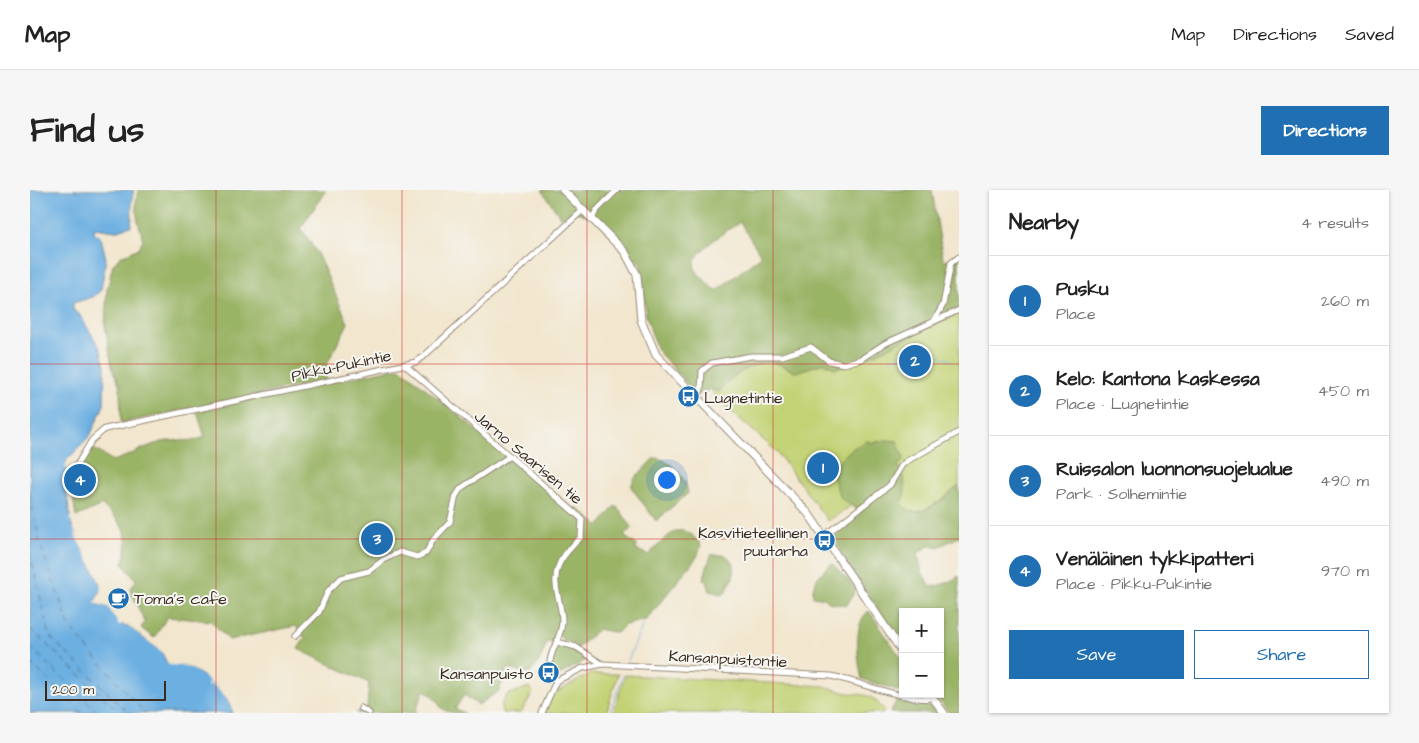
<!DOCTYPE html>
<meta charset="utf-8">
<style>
:root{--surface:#fff;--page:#f6f6f6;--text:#222;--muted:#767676;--line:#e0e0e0;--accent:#1f6fb2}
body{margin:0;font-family:"Architects Daughter",sans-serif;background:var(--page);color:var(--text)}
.controls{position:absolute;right:15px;bottom:15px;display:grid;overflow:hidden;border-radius:0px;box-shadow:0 1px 4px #0004}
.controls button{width:45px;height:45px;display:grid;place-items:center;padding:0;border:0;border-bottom:1px solid var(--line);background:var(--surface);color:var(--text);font:25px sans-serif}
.scale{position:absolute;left:15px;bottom:12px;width:121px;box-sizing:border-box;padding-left:5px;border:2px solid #3b2a1e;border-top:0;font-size:14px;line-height:18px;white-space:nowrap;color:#3b2a1e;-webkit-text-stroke:4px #f6f6f2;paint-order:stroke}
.you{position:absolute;left:636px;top:289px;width:18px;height:18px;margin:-12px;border:4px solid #fff;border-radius:50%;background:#1a73e8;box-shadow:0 0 0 8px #1a73e833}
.badge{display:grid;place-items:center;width:32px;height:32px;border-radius:50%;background:var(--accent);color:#fff;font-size:16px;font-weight:700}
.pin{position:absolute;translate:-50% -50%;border:2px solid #fff;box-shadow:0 1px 5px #0006}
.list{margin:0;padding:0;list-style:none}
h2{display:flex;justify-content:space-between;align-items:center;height:65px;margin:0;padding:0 20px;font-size:21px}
h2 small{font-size:16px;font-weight:400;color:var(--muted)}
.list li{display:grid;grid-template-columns:32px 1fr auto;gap:15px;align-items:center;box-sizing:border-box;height:90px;padding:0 20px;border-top:1px solid var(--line)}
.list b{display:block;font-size:19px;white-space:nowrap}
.list p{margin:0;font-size:16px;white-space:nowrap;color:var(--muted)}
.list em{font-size:16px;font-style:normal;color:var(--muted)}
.actions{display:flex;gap:10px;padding:15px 20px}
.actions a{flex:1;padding:11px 0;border:1px solid var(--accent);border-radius:0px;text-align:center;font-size:18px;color:var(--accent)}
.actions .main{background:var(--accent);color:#fff}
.map{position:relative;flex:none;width:929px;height:523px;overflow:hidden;border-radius:0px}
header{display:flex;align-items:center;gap:30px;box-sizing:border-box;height:70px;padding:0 25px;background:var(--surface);border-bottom:1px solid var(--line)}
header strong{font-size:24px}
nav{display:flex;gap:28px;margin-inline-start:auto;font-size:18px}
.intro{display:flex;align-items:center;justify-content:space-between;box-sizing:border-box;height:120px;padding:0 30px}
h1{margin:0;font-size:35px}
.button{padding:12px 22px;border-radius:0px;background:var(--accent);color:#fff;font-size:18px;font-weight:700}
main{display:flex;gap:30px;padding:0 30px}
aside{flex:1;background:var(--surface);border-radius:0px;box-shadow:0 1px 4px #0004}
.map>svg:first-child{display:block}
</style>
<header>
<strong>Map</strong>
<nav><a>Map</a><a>Directions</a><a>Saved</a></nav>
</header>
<div class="intro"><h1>Find us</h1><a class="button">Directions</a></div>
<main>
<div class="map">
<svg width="929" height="523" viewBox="0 0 929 523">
<rect width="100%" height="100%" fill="#f6f6f2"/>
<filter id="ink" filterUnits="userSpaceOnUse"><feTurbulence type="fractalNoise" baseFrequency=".02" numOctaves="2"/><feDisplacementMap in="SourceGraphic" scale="10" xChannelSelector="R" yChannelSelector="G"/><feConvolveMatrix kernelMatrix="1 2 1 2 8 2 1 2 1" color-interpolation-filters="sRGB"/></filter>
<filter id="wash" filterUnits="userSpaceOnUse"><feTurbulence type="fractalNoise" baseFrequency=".0096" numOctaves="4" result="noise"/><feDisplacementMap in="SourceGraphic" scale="20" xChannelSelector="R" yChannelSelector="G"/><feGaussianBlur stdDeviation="1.12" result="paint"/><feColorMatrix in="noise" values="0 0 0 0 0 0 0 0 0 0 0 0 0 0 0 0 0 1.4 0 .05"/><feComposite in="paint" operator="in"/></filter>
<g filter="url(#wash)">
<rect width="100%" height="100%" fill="#f2e6ce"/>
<!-- green -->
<g fill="#c3d274" stroke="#7f7e49">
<path d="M929,123V296C919,304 879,339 871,313C867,303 870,289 868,278C867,269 859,258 855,250L843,253L811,308L822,315L798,331L746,261L686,208L681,199L689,202C699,188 721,172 739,172C749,172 757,178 765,182L794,173L805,178L826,173Z"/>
<path d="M560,484H588L576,523H514L523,501L527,502Z"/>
<path d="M595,485L794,496C800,498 807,500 813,502C833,506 840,501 854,520L853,523H583Z"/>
<path d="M499,497L503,502L491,523H472L471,516L477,505Z"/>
</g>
<!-- forest -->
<g fill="#9ab466" stroke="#6a6f42" fill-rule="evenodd">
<path d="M109,0H296L271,38L287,63L318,133L294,180L297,190L91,233L90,196L82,176L75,135L77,100L83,75L90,67L109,58L113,49C109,34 102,15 109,0Z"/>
<path d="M512,0H902L913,69L916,71L929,63V123L826,173L804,178L794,173L765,182C757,178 749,172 739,172C721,172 699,188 689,202L681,199L667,205L627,160L616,125L611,75L564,28L546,22L531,28ZM710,32L730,64V67L687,100L683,99C678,93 668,85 665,78C658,64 700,39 710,32Z"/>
<path d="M366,178L372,179L543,319L547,317L569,336L585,316L590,320L602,338L594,346L608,356L605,359L618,365C638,347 650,326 671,355L667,367L616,430L595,435L587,443L568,439L549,457L533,450L528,444L524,452L518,451L507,475L500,483L477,479L469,501L448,515L434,505L425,519L435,523C400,523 418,513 394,500L385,522L387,523H326L337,518L339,493L268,459L275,448L266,436L199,450L181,431L137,427L124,448L111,438L115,432L100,400L106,390L93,374C102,344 93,334 72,315L46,327C41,296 40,282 61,257L83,271C100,266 115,256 132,252C147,249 161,253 175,247L167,222Z"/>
<path d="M855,250L867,251L874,269L868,276C875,289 878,301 871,314C887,335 914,308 929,296V347L908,357L900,355L888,363L892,383L901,397L917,393L929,386V523H919L905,504H910V422H873V455C861,438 806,362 805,346L829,325C826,316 818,315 812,309C809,306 808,302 807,298C797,276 818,259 837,251L844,253Z"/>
<path d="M628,268C643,273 656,287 658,303L626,331L601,297L604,289L623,269Z"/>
<path d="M681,365H696L704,374L703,388L695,403L690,404L680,401L677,391L673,390Z"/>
<path d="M802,373L826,399L817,415L800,413L794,408L783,406C781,391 793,381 802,373Z"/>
<path d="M839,421L873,471V502L832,489C828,472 822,432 839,421Z"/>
<path d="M531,455L542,457L558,469L531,484H525L521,475L526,458Z"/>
<path d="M868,508L898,516L908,523H860Z"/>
</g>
<!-- water -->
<path fill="#6cafe1" stroke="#546c80" d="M0,0H104C100,12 103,24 101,36L85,41L65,38L64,42L71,48L76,68L71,100L63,107L43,113V120L49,124L70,158L75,176L74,215L60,246L36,271L38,283L36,300L42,335L71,396V402L65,411L68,415H76L95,437L98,436L132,462L137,473C144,476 149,473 156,476C175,484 198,504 203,523H0Z"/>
<!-- pier -->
<path fill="#f2e6ce" d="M60,246H62L58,253L38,272L40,283L37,294L46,343L64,372L72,391V401L67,412H76L93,433L100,435L134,460L142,474L146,473L162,477L176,486L198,508L204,523L197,509L181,493L180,496L178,495L180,492L171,484L158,477L155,478V476L139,475L132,462L127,458L98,436L92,434L89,435L78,417L64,413L71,402L70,391L47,349L41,330L39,331L41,326L36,294L38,283L35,275Z"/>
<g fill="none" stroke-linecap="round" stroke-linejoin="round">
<!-- stream -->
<g stroke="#6cafe1" stroke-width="1">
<path d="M860,168L908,165L922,171"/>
<path d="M597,473L613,434"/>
<path d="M580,523L593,485"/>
</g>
<!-- ferry -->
<g stroke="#4c5962" stroke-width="1" stroke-dasharray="6 5" stroke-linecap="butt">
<path d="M0,304L10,354L40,438L115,523"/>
<path d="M0,362L19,446L99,523"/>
<path d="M0,439L91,523"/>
<path d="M0,457L69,523"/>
<path d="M0,472L52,523"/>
</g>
</g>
</g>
<g filter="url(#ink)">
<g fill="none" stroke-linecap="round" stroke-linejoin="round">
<defs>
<g id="street">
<path d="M562,29L566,21L587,0"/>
<path d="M904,131L913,115L921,73L929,67"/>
<path d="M375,175L552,329L551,347C543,356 532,365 528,377C521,397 533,414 532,433C530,455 510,470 526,491"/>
<path d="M666,209L671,200L672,181L682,173L721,166H752L781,157L799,171L814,174L831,169L854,154L929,120"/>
<path d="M42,283L62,250L75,239L386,172L394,166L553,20"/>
<path d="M795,345L860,295L872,275L877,271L929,242"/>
<path d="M265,446L289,422L298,401L311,388L339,381L353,370L370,362L387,367L396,363L403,350L420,332L426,306L431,298L480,266"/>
<path d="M527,452L546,457L572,474"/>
<path d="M331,518L339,523"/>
<path d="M512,523L526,491L553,478L573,474L801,486C823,490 888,515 902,507"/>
</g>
<g id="secondary">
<path d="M533,0L595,62L607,85L611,130L626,165L778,323L873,463"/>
<path d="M900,504L914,523"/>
</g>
</defs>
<!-- street casing -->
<use href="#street" stroke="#968876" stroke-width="7"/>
<!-- secondary casing -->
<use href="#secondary" stroke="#968876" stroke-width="9"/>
<!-- street -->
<use href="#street" stroke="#fff" stroke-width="5"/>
<!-- secondary -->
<use href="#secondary" stroke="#fff" stroke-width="7"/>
</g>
</g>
<!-- grid -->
<path fill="none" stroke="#d62828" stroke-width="1" stroke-opacity="0.55" d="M186,0V523M372,0V523M557,0V523M743,0V523M0,174H929M0,349H929"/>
<!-- icons -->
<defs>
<symbol id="bus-disc" viewBox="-11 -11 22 22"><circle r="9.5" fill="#1f6fb2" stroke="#f6f6f2"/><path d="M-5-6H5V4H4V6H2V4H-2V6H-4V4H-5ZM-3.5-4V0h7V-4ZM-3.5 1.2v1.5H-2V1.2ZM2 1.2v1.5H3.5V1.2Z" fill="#fff"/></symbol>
<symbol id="cafe-disc" viewBox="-11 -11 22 22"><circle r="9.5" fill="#1f6fb2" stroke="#f6f6f2"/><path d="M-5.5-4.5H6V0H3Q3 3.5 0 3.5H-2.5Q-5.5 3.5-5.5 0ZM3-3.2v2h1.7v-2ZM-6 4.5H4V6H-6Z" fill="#fff"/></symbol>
</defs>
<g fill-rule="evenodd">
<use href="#bus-disc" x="646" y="194" width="25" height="25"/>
<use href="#bus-disc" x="782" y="338" width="25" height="25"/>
<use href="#cafe-disc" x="76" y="396" width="25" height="25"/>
<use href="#bus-disc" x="506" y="470" width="25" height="25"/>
</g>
<g text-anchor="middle" stroke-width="4" stroke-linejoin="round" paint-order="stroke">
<!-- street labels -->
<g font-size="16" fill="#3b2a1e" stroke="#f6f6f2">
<text transform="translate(311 175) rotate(-12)" y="6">Pikku-Pukintie</text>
<text transform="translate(499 267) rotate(40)" y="6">Jarno Saarisen tie</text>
<text transform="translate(698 468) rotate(3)" y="6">Kansanpuistontie</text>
</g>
<!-- poi labels -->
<g font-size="16" fill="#3b2a1e" stroke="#f6f6f2" text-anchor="start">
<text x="674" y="213">Lugnetintie</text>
<text x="778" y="348" text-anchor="end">Kasvitieteellinen<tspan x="778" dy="18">puutarha</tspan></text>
<text x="104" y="414">Toma's cafe</text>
<text x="503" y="489" text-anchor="end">Kansanpuisto</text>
</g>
</g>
</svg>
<div class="controls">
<button>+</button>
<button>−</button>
</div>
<div class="scale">200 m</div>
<div class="you"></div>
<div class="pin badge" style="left:793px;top:278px">1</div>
<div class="pin badge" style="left:885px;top:171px">2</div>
<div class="pin badge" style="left:347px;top:349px">3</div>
<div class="pin badge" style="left:50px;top:290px">4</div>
</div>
<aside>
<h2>Nearby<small>4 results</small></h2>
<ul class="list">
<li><span class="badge">1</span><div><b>Pusku</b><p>Place</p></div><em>260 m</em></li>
<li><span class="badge">2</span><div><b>Kelo: Kantona kaskessa</b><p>Place · Lugnetintie</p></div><em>450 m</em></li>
<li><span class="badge">3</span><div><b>Ruissalon luonnonsuojelualue</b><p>Park · Solhemintie</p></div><em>490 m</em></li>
<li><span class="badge">4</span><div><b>Venäläinen tykkipatteri</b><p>Place · Pikku-Pukintie</p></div><em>970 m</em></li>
</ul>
<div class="actions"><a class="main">Save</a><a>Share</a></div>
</aside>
</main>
